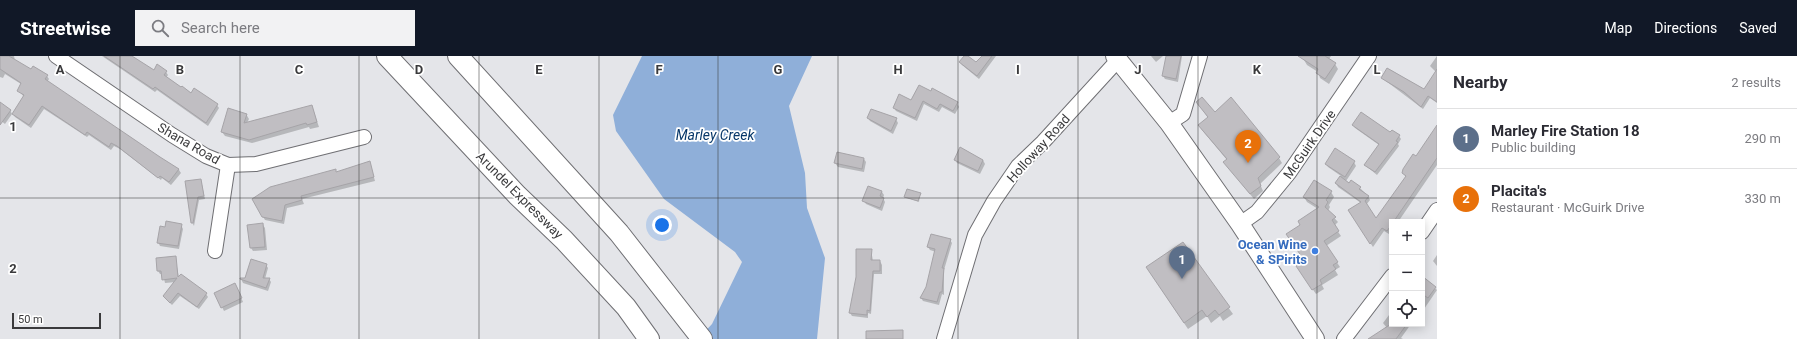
<!DOCTYPE html>
<meta charset="utf-8">
<style>
:root{--surface:#fff;--page:#f2f2f3;--text:#2b2b33;--muted:#7c7c81;--line:#e1e1e2;--accent:#111827}
body{margin:0;font-family:Roboto,sans-serif;background:var(--page);color:var(--text)}
.controls{position:absolute;right:12px;bottom:12px;display:grid;overflow:hidden;border-radius:0px;box-shadow:0 2px 10px #0003}
.controls button{width:36px;height:36px;display:grid;place-items:center;padding:0;border:0;border-bottom:1px solid var(--line);background:var(--surface);color:var(--text);font:20px sans-serif}
.scale{position:absolute;left:12px;bottom:10px;width:89px;box-sizing:border-box;padding-left:4px;border:2px solid #3a3a3c;border-top:0;font-size:11px;line-height:14px;white-space:nowrap;color:#3a3a3c;-webkit-text-stroke:3px #fff;paint-order:stroke}
.you{position:absolute;left:662px;top:169px;width:14px;height:14px;margin:-10px;border:3px solid #fff;border-radius:50%;background:#1a73e8;box-shadow:0 0 0 6px #1a73e833}
.badge{display:grid;place-items:center;width:26px;height:26px;border-radius:50%;background:var(--accent);color:#fff;font-size:13px;font-weight:700}
.pin{position:absolute;translate:-50% -33px;filter:drop-shadow(0 1px 2px #0008)}
.pin::after{content:'';position:absolute;top:21px;width:14px;height:12px;background:inherit;clip-path:polygon(0 0,100% 0,50% 100%)}
.list{margin:0;padding:0;list-style:none}
h2{display:flex;justify-content:space-between;align-items:center;height:52px;margin:0;padding:0 16px;font-size:17px}
h2 small{font-size:13px;font-weight:400;color:var(--muted)}
.list li{display:grid;grid-template-columns:26px 1fr auto;gap:12px;align-items:center;box-sizing:border-box;height:60px;padding:0 16px;border-top:1px solid var(--line)}
.list b{display:block;font-size:15px;white-space:nowrap}
.list p{margin:0;font-size:13px;white-space:nowrap;color:var(--muted)}
.list em{font-size:13px;font-style:normal;color:var(--muted)}
.icon{flex:none;width:22px;height:22px;fill:none;stroke:currentColor;stroke-width:2;stroke-linecap:round;stroke-linejoin:round}
.map{position:relative;flex:none;width:1437px;height:283px;overflow:hidden}
header{display:flex;align-items:center;gap:24px;box-sizing:border-box;height:56px;padding:0 20px;background:var(--accent);color:#fff}
header strong{font-size:19px}
nav{display:flex;gap:22px;margin-inline-start:auto;font-size:14px}
.search{width:280px;height:36px;background:var(--page);display:flex;align-items:center;gap:10px;box-sizing:border-box;padding:0 14px;border-radius:0px;color:var(--muted);font-size:15px}
main{display:flex}
aside{flex:1;background:var(--surface)}
.map>svg:first-child{display:block}
</style>
<header>
<strong>Streetwise</strong>
<div class="search"><svg class="icon" aria-label="search" viewBox="0 0 24 24"><circle cx="10" cy="10" r="6"/><path d="M15 15l6 6"/></svg>Search here</div>
<nav><a>Map</a><a>Directions</a><a>Saved</a></nav>
</header>
<main>
<div class="map">
<svg width="1437" height="283" viewBox="0 0 1437 283">
<rect width="100%" height="100%" fill="#e4e5e9"/>
<!-- water -->
<path fill="#8fafd9" d="M642,0H812L789,50L805,117L807,152L825,202L817,283H698L712,268L742,206L735,196L664,143L616,75L613,59Z"/>
<!-- shadow -->
<g fill="#0003">
<path d="M0,0H14L15,5L31,15L47,20L49,23L47,26L159,102L179,114L181,117L171,129L162,122L161,124L120,93L114,90L111,94L89,79L87,81L44,53L31,72L15,61L13,58L24,41L19,35L21,28L5,18L3,22L0,21Z"/>
<path d="M102,0H131L154,15L166,16L168,19L166,22L192,38L217,49L219,52L208,70L157,34L155,36Z"/>
<path d="M965,0L976,8L983,0H996L979,23L962,9L960,6Z"/>
<path d="M1151,0H1163L1156,6Z"/>
<path d="M1167,0H1182L1178,26L1165,23L1163,20Z"/>
<path d="M1307,0H1331L1329,3L1335,8L1338,13L1329,28L1320,22L1318,16L1307,9L1304,4Z"/>
<path d="M1437,0V47L1430,42L1423,53L1382,22L1387,13L1391,14L1424,34L1436,16L1430,10Z"/>
<path d="M919,30L957,47L959,51L955,58L942,51L939,56L924,48L917,65L896,55L894,52L911,45Z"/>
<path d="M1198,47L1279,102L1282,107L1260,128L1263,135L1254,143L1228,111L1227,104L1202,74L1199,69L1208,62Z"/>
<path d="M0,48L10,54L12,58L5,68L0,64Z"/>
<path d="M312,50L319,71L310,73L309,71L252,87L225,80L222,76L246,58L249,63L247,67Z"/>
<path d="M868,62L896,63L898,67L893,78L870,65Z"/>
<path d="M1353,69L1399,80L1401,83L1398,88L1399,90L1377,119L1365,109L1379,89L1355,72Z"/>
<path d="M1437,81V109L1398,166H1392V174L1389,178L1384,175L1373,191L1351,158L1361,147L1338,131L1336,127L1341,120L1328,111L1326,108L1335,93L1354,106L1356,110L1346,125L1360,132L1368,140L1370,144L1366,149L1376,164L1406,121L1403,117L1416,101Z"/>
<path d="M864,103L866,106L864,116L838,111L835,107Z"/>
<path d="M955,104H983L985,108L980,118L957,107Z"/>
<path d="M370,107L375,125L302,143L304,148L287,152L284,168L265,164L253,144Z"/>
<path d="M201,124L205,143L199,144L194,170L192,166Z"/>
<path d="M869,131L882,136L884,139L883,142L885,146L882,155L866,148L864,145Z"/>
<path d="M1331,136L1334,141L1329,149L1330,151L1328,155L1338,166L1334,170L1341,180L1326,190L1340,211L1335,214L1338,219L1322,229L1324,233L1316,238L1300,215L1305,204L1302,169L1318,153L1307,146L1304,141Z"/>
<path d="M920,138L919,146L905,141Z"/>
<path d="M262,168L265,172L267,194L253,195L251,192Z"/>
<path d="M181,169L183,173L179,193L160,190L158,186Z"/>
<path d="M950,184L952,187L944,214V239L942,238L939,249L923,245L921,242L927,231L936,196L930,194L928,191Z"/>
<path d="M1182,187L1233,258L1223,265L1220,260L1211,267L1207,260L1188,273L1151,218Z"/>
<path d="M871,194L873,205H880L882,209V218H874L871,258L868,257V262L852,260L850,257Z"/>
<path d="M1437,199V210L1433,205Z"/>
<path d="M175,201L179,222L206,238L208,241L199,253L180,240L172,249L164,241L176,226L165,227L163,218H160L158,215Z"/>
<path d="M266,209L268,212L265,223H269L271,226L268,235L243,227L241,223H245Z"/>
<path d="M1422,221L1437,234L1422,256Z"/>
<path d="M237,232L243,246L224,255L222,251Z"/>
<path d="M1392,255V268H1411L1401,282L1403,283H1370L1387,272L1383,267Z"/>
</g>
<!-- building -->
<g fill="#c0bec2" stroke="#a6a4a8">
<path d="M0,0H9L31,13L33,10L48,19L45,23L160,101L179,113L169,126L160,120L158,122L117,90L111,87L109,91L87,76L85,79L42,50L29,69L12,58L24,39L17,35L21,27L0,13Z"/>
<path d="M104,0H132L154,14L157,8L167,15L164,19L181,31L182,30L191,37L194,32L218,48L206,67L155,31L153,33Z"/>
<path d="M964,0H968L976,6L982,0H992L977,20L959,6Z"/>
<path d="M1166,0H1181L1176,23L1162,20Z"/>
<path d="M1298,0H1325L1336,7L1325,23L1316,17L1318,13Z"/>
<path d="M1387,12L1424,33L1437,13V46L1428,40L1421,51L1404,36L1381,22Z"/>
<path d="M919,29L931,35L932,32L958,46L953,55L942,49L940,48L937,53L923,45L915,62L893,52L899,38L911,44Z"/>
<path d="M1202,41L1215,56L1231,41L1280,101L1258,122L1261,130L1250,138L1223,106L1227,103L1198,69L1208,61L1196,46Z"/>
<path d="M0,46L11,54L0,69Z"/>
<path d="M312,49L317,66L307,69L306,67L249,84L221,76L228,52L247,58L244,67Z"/>
<path d="M871,53L897,62L891,75L867,62Z"/>
<path d="M1361,56L1390,76L1392,74L1400,79L1396,85L1398,86L1375,116L1364,109L1379,88L1352,69Z"/>
<path d="M1437,69V102L1392,168L1387,175L1382,172L1370,188L1348,154L1361,146L1335,127L1340,120L1349,127L1351,124L1361,131L1359,133L1369,140L1365,145L1376,162L1406,120L1402,117L1403,113L1413,98L1416,100Z"/>
<path d="M960,91L983,104L978,115L954,104Z"/>
<path d="M1335,92L1355,105L1345,121L1325,108Z"/>
<path d="M837,96L864,102L862,113L834,107Z"/>
<path d="M370,105L374,121L301,140L302,144L285,149L282,165L262,161L252,143L270,131L336,113V116Z"/>
<path d="M201,123L204,140L198,141L193,167H191L185,125Z"/>
<path d="M1314,124L1332,135L1326,144L1328,146L1325,151L1336,161L1332,164L1339,175L1324,185L1338,206L1333,209L1336,213L1320,224L1322,228L1312,234L1296,210L1304,204L1286,178L1300,169L1298,165L1319,151L1303,141Z"/>
<path d="M868,130L882,135L880,140L884,142L880,152L862,145Z"/>
<path d="M907,133L921,137L918,145L904,141Z"/>
<path d="M166,165L182,168L178,190L157,187L160,170L165,171Z"/>
<path d="M263,167L265,191L250,192L247,169Z"/>
<path d="M931,178L951,183L942,212H944L942,236H940L937,246L920,242L926,231L935,193L927,191Z"/>
<path d="M1183,186L1230,251L1219,259L1215,254L1207,261L1202,254L1184,267L1146,211Z"/>
<path d="M856,193H872L871,204H880V215H873L870,255L867,254V259L849,257L856,221Z"/>
<path d="M176,200L178,221L181,218L207,237L197,251L178,237L170,247L163,240L177,222L162,224L161,215H157L156,202Z"/>
<path d="M251,203L267,208L263,222H270L266,232L240,223V222H245Z"/>
<path d="M1422,220L1436,231L1428,242L1422,238Z"/>
<path d="M235,227L242,242L221,252L214,237Z"/>
<path d="M1391,268H1407L1396,283H1368Z"/>
<path d="M903,274V283H866V275Z"/>
</g>
<g fill="none" stroke-linecap="round" stroke-linejoin="round">
<defs>
<g id="minor">
<path d="M56,0L172,79L206,100L228,109L256,108L364,81"/>
<path d="M1169,67L1183,58L1200,0"/>
<path d="M1240,168L1257,156L1289,117L1369,0"/>
<path d="M1422,176L1437,154"/>
<path d="M215,195L228,109"/>
<path d="M944,283L975,179L994,145L1018,110L1043,86L1118,4"/>
<path d="M1344,283L1392,220"/>
</g>
<path id="major" d="M1115,0L1169,67L1240,168L1315,283"/>
<g id="highway">
<path d="M387,0L517,139L564,184L626,251L649,283"/>
<path d="M458,0L619,177L702,283"/>
</g>
</defs>
<!-- minor casing -->
<use href="#minor" stroke="#6f6f73" stroke-width="16"/>
<!-- major casing -->
<use href="#major" stroke="#6f6f73" stroke-width="20"/>
<!-- highway casing -->
<use href="#highway" stroke="#6f6f73" stroke-width="22"/>
<!-- minor -->
<use href="#minor" stroke="#fff" stroke-width="14"/>
<!-- major -->
<use href="#major" stroke="#fff" stroke-width="18"/>
<!-- highway -->
<use href="#highway" stroke="#fff" stroke-width="20"/>
</g>
<!-- grid -->
<path fill="none" stroke="#3a3a3c" stroke-width="1" stroke-opacity="0.55" d="M120,0V283M240,0V283M359,0V283M479,0V283M599,0V283M718,0V283M838,0V283M958,0V283M1078,0V283M1198,0V283M1317,0V283M0,142H1437"/>
<!-- markers -->
<circle fill="#3f7fe0" stroke="#fff" stroke-width="1.5" cx="1315" cy="195" r="4"/>
<g text-anchor="middle" stroke-width="3.5" stroke-linejoin="round" paint-order="stroke">
<!-- street labels -->
<g font-size="13" fill="#3a3a3c" stroke="#fff">
<text transform="translate(189 87) rotate(30)" y="5">Shana Road</text>
<text transform="translate(1309 88) rotate(-55)" y="5">McGuirk Drive</text>
<text transform="translate(1038 92) rotate(-48)" y="5">Holloway Road</text>
<text transform="translate(520 139) rotate(45)" y="5">Arundel Expressway</text>
</g>
<!-- shop labels -->
<g font-size="13" font-weight="bold" fill="#366cbe" stroke="#fff" text-anchor="end">
<text x="1307" y="193">Ocean Wine<tspan x="1307" dy="15">&amp; SPirits</tspan></text>
</g>
<!-- water labels -->
<g font-size="14" font-style="italic" fill="#073769" stroke="#fff">
<text x="715" y="84">Marley Creek</text>
</g>
</g>
<g font-size="13" text-anchor="middle" font-weight="bold" fill="#3a3a3c" stroke="#fff" stroke-width="3.5" stroke-linejoin="round" paint-order="stroke">
<text x="60" y="18">A</text>
<text x="180" y="18">B</text>
<text x="299" y="18">C</text>
<text x="419" y="18">D</text>
<text x="539" y="18">E</text>
<text x="659" y="18">F</text>
<text x="778" y="18">G</text>
<text x="898" y="18">H</text>
<text x="1018" y="18">I</text>
<text x="1138" y="18">J</text>
<text x="1257" y="18">K</text>
<text x="1377" y="18">L</text>
<text x="13" y="75">1</text>
<text x="13" y="217">2</text>
</g>
</svg>
<div class="controls">
<button>+</button>
<button>−</button>
<button><svg class="icon" aria-label="locate" viewBox="0 0 24 24"><circle cx="12" cy="12" r="6"/><path d="M12 2v4M12 18v4M2 12h4M18 12h4"/></svg></button>
</div>
<div class="scale">50 m</div>
<div class="you"></div>
<div class="pin badge" style="left:1182px;top:223px;background:#5c6f8a">1</div>
<div class="pin badge" style="left:1248px;top:107px;background:#e8710a">2</div>
</div>
<aside>
<h2>Nearby<small>2 results</small></h2>
<ul class="list">
<li><span class="badge" style="background:#5c6f8a">1</span><div><b>Marley Fire Station 18</b><p>Public building</p></div><em>290 m</em></li>
<li><span class="badge" style="background:#e8710a">2</span><div><b>Placita's</b><p>Restaurant · McGuirk Drive</p></div><em>330 m</em></li>
</ul>
</aside>
</main>
